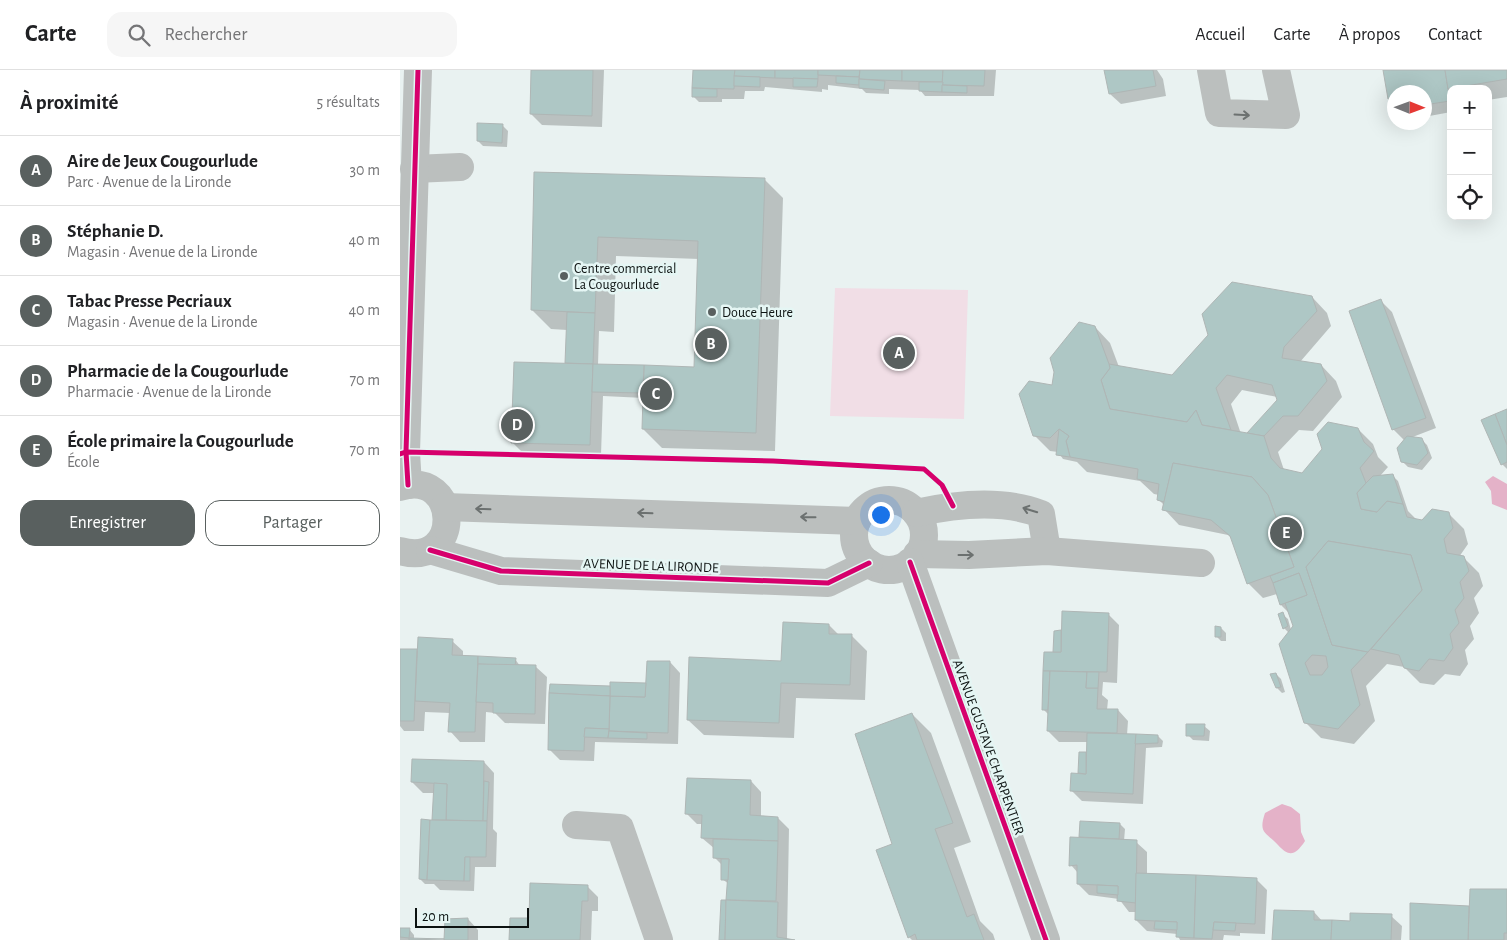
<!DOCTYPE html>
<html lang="fr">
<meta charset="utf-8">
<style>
:root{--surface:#fff;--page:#f6f6f6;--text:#202124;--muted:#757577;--line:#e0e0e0;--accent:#59605f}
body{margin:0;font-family:"Alegreya Sans",sans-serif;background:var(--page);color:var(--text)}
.controls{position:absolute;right:15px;top:15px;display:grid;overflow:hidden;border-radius:10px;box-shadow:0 5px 20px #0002}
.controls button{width:45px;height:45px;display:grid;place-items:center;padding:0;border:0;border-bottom:1px solid var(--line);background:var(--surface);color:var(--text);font:25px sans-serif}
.compass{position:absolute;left:987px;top:15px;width:45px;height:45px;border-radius:50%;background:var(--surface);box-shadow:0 5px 20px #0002;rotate:91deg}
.scale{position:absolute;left:15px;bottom:12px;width:114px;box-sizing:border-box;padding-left:5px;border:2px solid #0c1211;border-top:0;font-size:14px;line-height:18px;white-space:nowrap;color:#0c1211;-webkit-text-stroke:4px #e5f6f4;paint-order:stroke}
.you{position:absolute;left:480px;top:444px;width:18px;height:18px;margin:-12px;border:4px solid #fff;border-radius:50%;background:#1a73e8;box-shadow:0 0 0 8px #1a73e833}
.badge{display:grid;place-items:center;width:32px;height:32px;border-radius:50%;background:var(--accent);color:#fff;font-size:16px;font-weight:700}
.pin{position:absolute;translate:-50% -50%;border:2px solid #fff;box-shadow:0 1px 5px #0006}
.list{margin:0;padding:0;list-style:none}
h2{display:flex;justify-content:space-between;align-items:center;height:65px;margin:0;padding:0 20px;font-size:21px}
h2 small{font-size:16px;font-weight:400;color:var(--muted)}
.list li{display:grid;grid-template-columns:32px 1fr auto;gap:15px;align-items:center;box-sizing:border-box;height:70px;padding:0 20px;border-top:1px solid var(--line)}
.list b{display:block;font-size:19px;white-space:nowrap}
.list p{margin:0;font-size:16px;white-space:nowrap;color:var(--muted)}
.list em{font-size:16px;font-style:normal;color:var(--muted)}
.actions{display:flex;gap:10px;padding:15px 20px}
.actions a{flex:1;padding:11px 0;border:1px solid var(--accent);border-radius:15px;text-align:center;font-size:18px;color:var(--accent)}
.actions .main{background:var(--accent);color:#fff}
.icon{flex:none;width:28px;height:28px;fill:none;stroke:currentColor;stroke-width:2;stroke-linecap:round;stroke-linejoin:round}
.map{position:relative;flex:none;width:1107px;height:870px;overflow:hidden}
header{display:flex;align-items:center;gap:30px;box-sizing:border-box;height:70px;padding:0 25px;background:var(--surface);border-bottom:1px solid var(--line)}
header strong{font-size:24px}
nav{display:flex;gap:28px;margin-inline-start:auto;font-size:18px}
.search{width:350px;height:45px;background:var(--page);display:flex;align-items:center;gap:12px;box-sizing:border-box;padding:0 18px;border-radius:15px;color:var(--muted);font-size:19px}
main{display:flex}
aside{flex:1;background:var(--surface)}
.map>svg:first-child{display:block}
</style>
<header>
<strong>Carte</strong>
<div class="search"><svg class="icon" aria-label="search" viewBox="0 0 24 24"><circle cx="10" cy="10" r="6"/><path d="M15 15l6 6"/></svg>Rechercher</div>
<nav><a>Accueil</a><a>Carte</a><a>À propos</a><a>Contact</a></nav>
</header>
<main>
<aside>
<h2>À proximité<small>5 résultats</small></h2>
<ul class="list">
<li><span class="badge">A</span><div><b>Aire de Jeux Cougourlude</b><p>Parc · Avenue de la Lironde</p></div><em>30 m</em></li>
<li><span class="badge">B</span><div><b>Stéphanie D.</b><p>Magasin · Avenue de la Lironde</p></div><em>40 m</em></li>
<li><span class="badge">C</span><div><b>Tabac Presse Pecriaux</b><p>Magasin · Avenue de la Lironde</p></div><em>40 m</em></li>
<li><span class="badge">D</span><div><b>Pharmacie de la Cougourlude</b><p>Pharmacie · Avenue de la Lironde</p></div><em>70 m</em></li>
<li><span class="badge">E</span><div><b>École primaire la Cougourlude</b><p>École</p></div><em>70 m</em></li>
</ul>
<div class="actions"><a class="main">Enregistrer</a><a>Partager</a></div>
</aside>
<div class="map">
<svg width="1107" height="870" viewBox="0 0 1107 870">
<rect width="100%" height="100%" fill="#e9f2f1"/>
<!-- green -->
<path fill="#f1dee6" d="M435,218L568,220L564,349L430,346Z"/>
<!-- water -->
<g fill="#e4b2c8">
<path d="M1093,406L1107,414V440L1092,434L1091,421L1085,412Z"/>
<path d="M882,734L891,737L900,744L901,762L905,771C895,786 889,787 878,775C866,762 858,764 865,743Z"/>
</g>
<!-- shadow -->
<g fill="#0003" fill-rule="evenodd">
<path d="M132,0H204L202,57L142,55L131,44Z"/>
<path d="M294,0H596L594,26H525L520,20L489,19V24L466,23L462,19L428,15V20L422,19V22L365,17L364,21H345L344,29H322V32H299L293,26Z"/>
<path d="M705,0H757L763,9L766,26L721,34L710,24Z"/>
<path d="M984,0H1107V27L1088,30V19H1051V42L1024,47V22H994V35L989,29Z"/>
<path d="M102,55L108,61L107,77L83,76L78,71Z"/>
<path d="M136,103L364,109L383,128L375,381L262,378L243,359L244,328L203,326L201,385L123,383L112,372L168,295L166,292L167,260L151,259L132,240ZM216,186L299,189L295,298L198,295L199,261L214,262Z"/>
<path d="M912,227L927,243L931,256L900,292L921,295L936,311L942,327L913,361L899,360L878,382L884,400L903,404L958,359L973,374L978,387L988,397L980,406H993L998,411L1008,441L1017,450L1022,451L1048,443L1064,459L1068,474L1059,487H1063L1079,503L1083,516L1074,528L1079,543L1070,556L1074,569L1065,580L1068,594L1060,606L1045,604L1034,615L1020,613L1004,597L987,594L966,616L975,651L954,674L921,668L905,652L889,563L884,558L882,544L888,549L891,560L894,556L890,544L881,535L877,524L863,528L848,513L833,469L828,465L779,455L764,439V435L758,429L759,425L754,424L740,411L687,402L677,392L663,389L658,382L650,381L634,365L653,316L695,257L710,273L719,297L772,306ZM842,320L877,327L878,331L848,365L841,364L831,334Z"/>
<path d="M981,231L992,242L1036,358L1010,368L1022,370L1027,375L1032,388L1022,400L1008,397L1003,392L1005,371L993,359Z"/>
<path d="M1107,341V399L1102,394Z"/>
<path d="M708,544L719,555L717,613L703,612L702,625L708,630L707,640H718L728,651L727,665L758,666L763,671L762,677L746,678L743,734L682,731L671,720L682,705L680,702L686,684L688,686V672H659L648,661V644L643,639L645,602L655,583L661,561L663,563Z"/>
<path d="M429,555L439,565L452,566L467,581L465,630L396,628L394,668L304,665L288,650L382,592Z"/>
<path d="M821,558L826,563V571H821L816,566Z"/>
<path d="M52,571L63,581V587L115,589L120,596L136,597L147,607L145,654L105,653L95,643L86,642L85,672H60L50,661V643L25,642L24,661H4L0,656V578V580L18,581Z"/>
<path d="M270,592L280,603L278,674L195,672L194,691L160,690L149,679L212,617L245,614Z"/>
<path d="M876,604L881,609L885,622L882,623L877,618Z"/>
<path d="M512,644L531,663L571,772L554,778L580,851L593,864L595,870H512L509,867L494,775Z"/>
<path d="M804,656L810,661L809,671L793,670L788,665Z"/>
<path d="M84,692L94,703L93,759L97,763L96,797H75L74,821L40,820L34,814H25L20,809L35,751L33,749L34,723H23L12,712Z"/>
<path d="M351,711L361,722V747L378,748L389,759L387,869L395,870H321L328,833L329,814L322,809V795L314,787L315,779L302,768L303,754H297L287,744Z"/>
<path d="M720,754L725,759L724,771L736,772L747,782V805L856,809L867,820L865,864L840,863V866L824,865L823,870H780L777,864L747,861L736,850L737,842H729L719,829L689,825L678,814V803L671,795L682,769L680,767Z"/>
<path d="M187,816L198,827V841H192L191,870H110L130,849Z"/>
<path d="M1107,821V870H1011V834L1070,837Z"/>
<path d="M914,842L923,852L951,853L991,846L1002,856L1001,870H874Z"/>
<path d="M68,849L78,860V870H45Z"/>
<path d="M0,859H9L14,865V869L32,870H0Z"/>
</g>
<!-- building -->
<g fill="#aec7c5" stroke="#afb6b5" fill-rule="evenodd">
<path d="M131,0H193L192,46L130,44Z"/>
<path d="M293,0H335L334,19L292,18Z"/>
<path d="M335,0H375V8L334,6Z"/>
<path d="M375,0H418V9L375,8Z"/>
<path d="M418,0H460L459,7L418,5Z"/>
<path d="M460,0H502V11L459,9Z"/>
<path d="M502,0H543V12L502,11Z"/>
<path d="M543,0H585L584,16L542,15Z"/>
<path d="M704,0H753L756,16L709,24Z"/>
<path d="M983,0H1045L1050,31L1024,35V22H994V29H988Z"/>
<path d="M1045,0H1107V9L1048,19Z"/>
<path d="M334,6L360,7V17L334,16Z"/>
<path d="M436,6L459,7V15L436,13Z"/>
<path d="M393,8L418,9L417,17H393Z"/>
<path d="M459,9L485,11L484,20L459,18Z"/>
<path d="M519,12H543L542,22L519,21Z"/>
<path d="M542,15L567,16V23L542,22Z"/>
<path d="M292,18L317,19V27H292Z"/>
<path d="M77,53L103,54L102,73L77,71Z"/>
<path d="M134,102L365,108L356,363L242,359L244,295L294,297L298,171L198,167L195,243L131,240Z"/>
<path d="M832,212L912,226L917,241L884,277L882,288L921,294L927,311L898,346H883L864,366L847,363L877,330L872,315L827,305L816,318L831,360L802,355L796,340L787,352L710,339L701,310L710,298L709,294L772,305L808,265L802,244Z"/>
<path d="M981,229L1026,348L992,360L949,241Z"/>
<path d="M167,242L195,243L193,294L165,293Z"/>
<path d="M679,252L695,256L709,294L710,298L701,310L710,339L787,352L796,340L802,355L864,366L871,388L880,398L902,403L922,379L917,364L928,352L958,358L964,372L974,381L960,398L966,413L957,423L961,439L977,442L987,431L1003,434L1007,447L1022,450L1032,439L1049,442L1053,458L1044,469L1047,483L1064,486L1069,501L1060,512L1064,528L1055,540L1059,553L1050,564L1053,578L1044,591L1029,589L1019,601L1004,598L999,585L971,579L1022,520L1011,485L928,471L906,497L932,575L968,582L951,600L960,635L938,659L904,653L879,574L893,556L885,533L907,525L899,503L873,513L870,506L894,497L868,425L852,407L773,393L764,432L757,430L759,414L737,409L738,399L670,387L666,371L669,366L659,359L650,368L633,366L619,324L629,311L652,315L654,302L650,288ZM912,585L926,586L928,597L922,605H910L905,593Z"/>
<path d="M114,292L193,294L190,375L111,373Z"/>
<path d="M193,294L244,295L243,323L192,322Z"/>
<path d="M1107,339V375L1095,344Z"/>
<path d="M1095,344L1107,375V392L1101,395L1081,350Z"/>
<path d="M659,359L669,366L666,371L670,387L656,385Z"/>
<path d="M1007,366L1022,368L1028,383L1017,395L1001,392L997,378Z"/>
<path d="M773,393L852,407L868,425L894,497L847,514L830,466L811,450L762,440Z"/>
<path d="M993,404L1003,434L987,431L977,442L961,439L957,423L966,413L973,406Z"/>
<path d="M928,471L1011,485L1022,520L968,582L932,575L906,497Z"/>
<path d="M899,503L907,525L880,535L873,513Z"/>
<path d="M662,541L709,543L707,602L643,601L644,582H661Z"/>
<path d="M883,542L888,556L883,559L878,544Z"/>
<path d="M383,552L429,554V564H452L450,615L381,613L379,653L287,650L289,587L381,591Z"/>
<path d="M815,556L821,557V567H815Z"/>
<path d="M661,560V582H653L654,561Z"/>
<path d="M18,567L53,569L52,585L78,586L75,662H48L50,633L15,631Z"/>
<path d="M0,579H17L14,651H0Z"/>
<path d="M78,586L116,588L115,596L78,594Z"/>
<path d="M247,591H270L268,663L209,661L210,626L245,627Z"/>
<path d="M78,594L136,595L135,644L93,643V633L76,632Z"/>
<path d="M643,601H650L648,640H642Z"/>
<path d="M650,601L687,602L686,618H698L697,639H718L717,663L647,661Z"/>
<path d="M687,602H699L698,618H686Z"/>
<path d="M876,603L881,617L876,618L870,604Z"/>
<path d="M210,612L246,613L245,627L210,626Z"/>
<path d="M150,614L210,616V626L149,623Z"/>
<path d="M149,623L210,626L209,659L185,658L184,681L148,680Z"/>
<path d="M512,643L553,753L535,759L567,847L574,844L584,870H517L515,864L508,868L476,780L492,774L455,664Z"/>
<path d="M786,654H805L804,666H786Z"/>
<path d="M185,658L209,659L208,668L184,667Z"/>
<path d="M209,661L247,663V669L208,668Z"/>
<path d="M687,663L736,664L733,724L670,721L671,703L686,704Z"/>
<path d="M736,664L758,665V673L735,674Z"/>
<path d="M679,682H686V704L678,703Z"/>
<path d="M12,689L84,691L83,751L46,750L47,714L11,712Z"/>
<path d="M287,708L351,710L350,745L378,747V771L301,768L302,745L285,744Z"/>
<path d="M84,711L89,712L87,751H83Z"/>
<path d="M34,713L47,714L46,750H32Z"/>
<path d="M21,749L30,750L27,810L19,809Z"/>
<path d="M30,750L87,751L86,787H65L64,811L27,810Z"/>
<path d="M680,751L720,753L719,769L679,767Z"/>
<path d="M670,767L737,770L736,833L717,831L718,816L677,814V795L669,796Z"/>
<path d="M313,769L378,771L376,831L326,830L329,789L313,788Z"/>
<path d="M65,787H70V811H64Z"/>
<path d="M321,789H329L328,810H321Z"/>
<path d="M736,803L796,805L794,868L776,867L777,852L735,850Z"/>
<path d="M796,805L857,808L855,854L814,852L812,869L794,868Z"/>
<path d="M130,813L188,815V831H182L180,870H109L110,848H129Z"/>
<path d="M697,815L718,816V825L697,823Z"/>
<path d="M1070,819H1107V863H1104V870H1068Z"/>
<path d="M321,830H326L325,870H319Z"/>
<path d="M326,830L378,832L377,867L395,870H325Z"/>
<path d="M1010,833L1069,836L1068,870H1010Z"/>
<path d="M874,840L914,841V850H932L931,870H872Z"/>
<path d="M950,843L992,844L991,870H931L932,850L950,851Z"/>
<path d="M68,848V870H44L45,849Z"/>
<path d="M755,851L777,852V860L754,859Z"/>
<path d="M814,852L836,853L835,861L813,860Z"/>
<path d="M0,858H10L9,868L0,867Z"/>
<path d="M9,868L44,869L9,870Z"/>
</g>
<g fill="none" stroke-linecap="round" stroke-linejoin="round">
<!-- minor -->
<g stroke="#bbbfbe" stroke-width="28">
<path d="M811,0L819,43L886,45L876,0"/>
<path d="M14,99L60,97"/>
<path d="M8,415L6,382L18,0"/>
<path d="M0,417C60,398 64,499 0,481"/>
<circle cx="489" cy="465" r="35"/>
<path d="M45,437L457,451"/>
<path d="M516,443C556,434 602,429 641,444L647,481"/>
<path d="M30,480L101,501L428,513L469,493"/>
<path d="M517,484L569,485L647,481L801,493"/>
<path d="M510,492L646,870"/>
<path d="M176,755L220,758L259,870"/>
</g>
<defs>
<g id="cycleway">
<path d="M0,384L6,382L373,391L524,399L542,415L553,436"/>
<path d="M8,415L6,382L18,0"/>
<path d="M30,480L101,501L428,513L469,493"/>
<path d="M510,492L646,870"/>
</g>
</defs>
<!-- cycleway casing -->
<use href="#cycleway" stroke="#e5f6f4" stroke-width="8"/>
<!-- cycleway -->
<use href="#cycleway" stroke="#d6006c" stroke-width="5"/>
</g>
<!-- one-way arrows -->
<defs><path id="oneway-shaft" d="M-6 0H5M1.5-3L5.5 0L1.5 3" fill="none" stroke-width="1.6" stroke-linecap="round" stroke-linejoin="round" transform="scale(1.25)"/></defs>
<g stroke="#6c7170">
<use href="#oneway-shaft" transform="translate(842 45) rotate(3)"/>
<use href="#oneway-shaft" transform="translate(83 439) rotate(-178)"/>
<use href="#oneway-shaft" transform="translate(630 440) rotate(-163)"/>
<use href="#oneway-shaft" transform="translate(245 443) rotate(-178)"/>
<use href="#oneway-shaft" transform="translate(408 447) rotate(-179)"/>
<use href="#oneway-shaft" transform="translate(566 485)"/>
</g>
<!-- markers -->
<g fill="#59605f" stroke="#e5f6f4" stroke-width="2">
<circle cx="164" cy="206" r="5"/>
<circle cx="312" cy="242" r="5"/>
</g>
<g text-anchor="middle" stroke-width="5" stroke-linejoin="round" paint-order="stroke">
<!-- poi labels -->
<g font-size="14" fill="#0c1211" stroke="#e5f6f4" text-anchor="start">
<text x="174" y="203">Centre commercial<tspan x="174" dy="16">La Cougourlude</tspan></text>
<text x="322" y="247">Douce Heure</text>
</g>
<!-- street labels -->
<g font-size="14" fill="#0c1211" stroke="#e5f6f4">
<text transform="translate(251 495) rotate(2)" y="5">AVENUE DE LA LIRONDE</text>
<text transform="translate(589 677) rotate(70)" y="5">AVENUE GUSTAVE CHARPENTIER</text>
</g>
</g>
</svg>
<div class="controls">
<button>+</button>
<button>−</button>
<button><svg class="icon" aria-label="locate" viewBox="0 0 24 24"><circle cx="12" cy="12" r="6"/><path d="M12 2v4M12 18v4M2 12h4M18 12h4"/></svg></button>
</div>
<svg class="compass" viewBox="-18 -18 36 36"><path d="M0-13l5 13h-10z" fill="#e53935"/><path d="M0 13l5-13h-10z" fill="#757577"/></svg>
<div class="scale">20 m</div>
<div class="you"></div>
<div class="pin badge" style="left:499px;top:283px">A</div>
<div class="pin badge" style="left:311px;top:274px">B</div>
<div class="pin badge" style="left:256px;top:324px">C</div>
<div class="pin badge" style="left:117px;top:355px">D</div>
<div class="pin badge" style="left:886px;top:463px">E</div>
</div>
</main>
